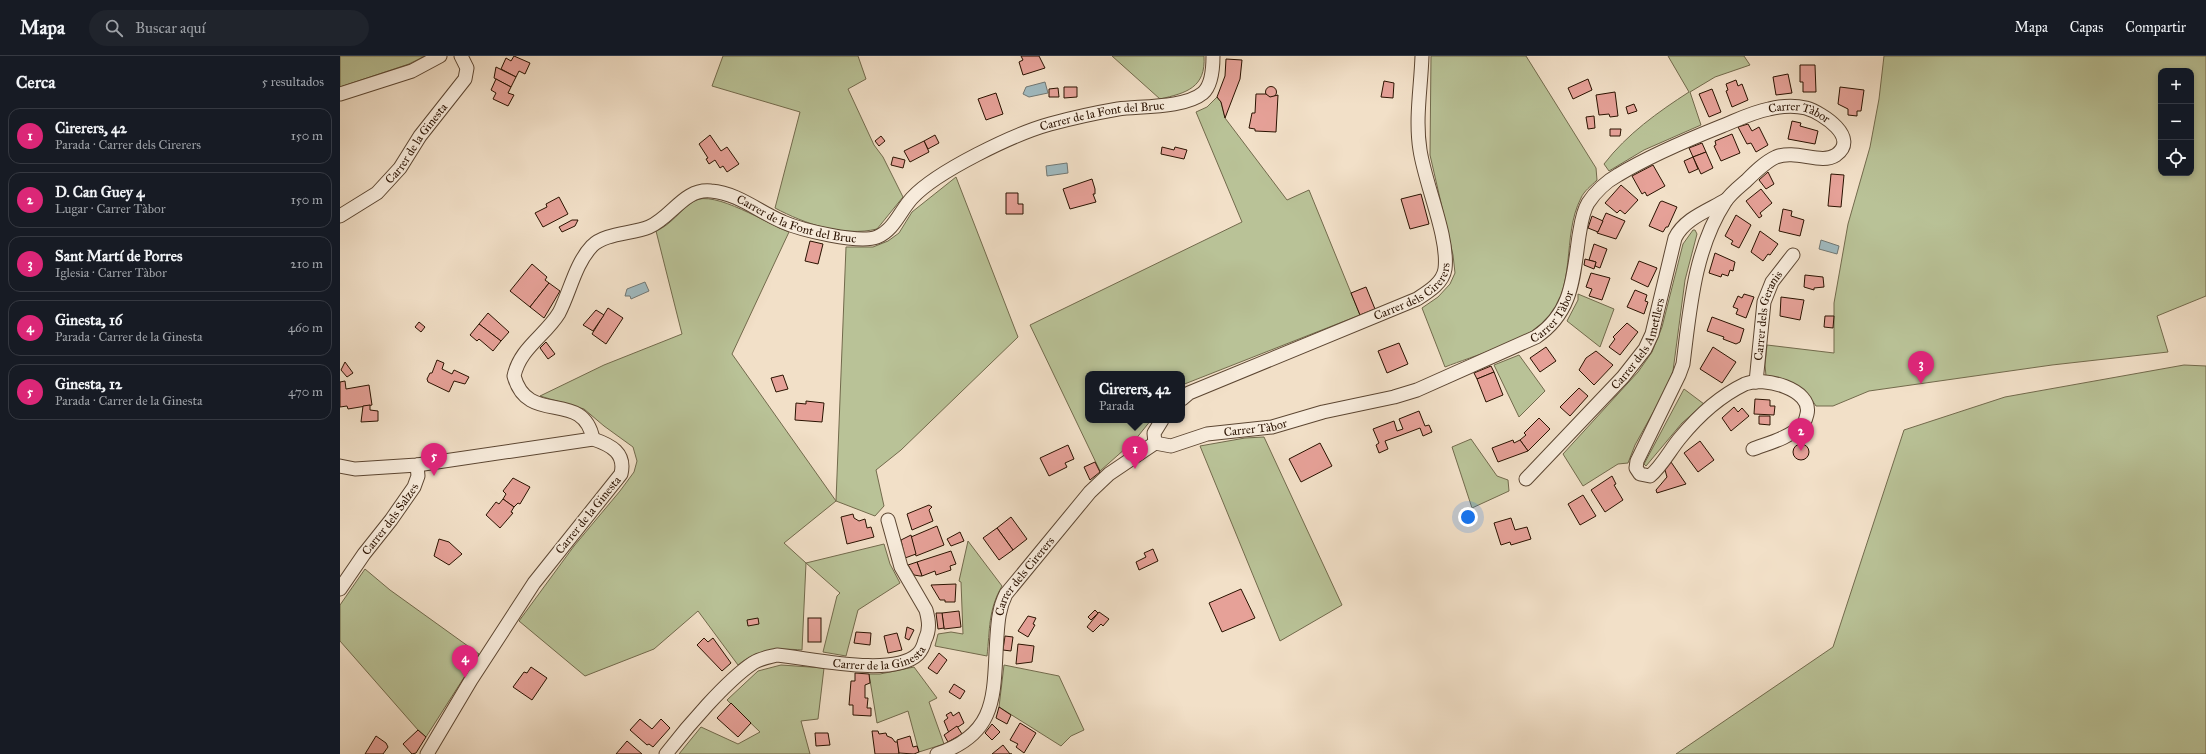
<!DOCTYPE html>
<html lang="es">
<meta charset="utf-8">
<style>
:root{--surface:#171b24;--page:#20242c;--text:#f1f3f6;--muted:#9ea1a6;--line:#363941;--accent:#db2777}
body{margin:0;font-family:"IM FELL Great Primer",serif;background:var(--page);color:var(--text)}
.controls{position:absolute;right:12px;top:12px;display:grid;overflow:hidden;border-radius:8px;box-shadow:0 2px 6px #0003}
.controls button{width:36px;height:36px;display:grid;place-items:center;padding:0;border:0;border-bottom:1px solid var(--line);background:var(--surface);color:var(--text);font:20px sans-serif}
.you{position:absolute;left:1128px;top:461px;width:14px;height:14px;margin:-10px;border:3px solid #fff;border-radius:50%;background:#1a73e8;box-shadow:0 0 0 6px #1a73e833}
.badge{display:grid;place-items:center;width:26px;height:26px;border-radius:50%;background:var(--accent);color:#fff;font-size:13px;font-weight:700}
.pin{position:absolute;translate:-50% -33px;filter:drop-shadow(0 1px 2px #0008)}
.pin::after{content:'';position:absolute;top:21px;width:14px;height:12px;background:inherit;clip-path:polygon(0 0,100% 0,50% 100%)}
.popup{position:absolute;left:745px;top:315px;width:100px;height:52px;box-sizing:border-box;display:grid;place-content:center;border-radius:8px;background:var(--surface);filter:drop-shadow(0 1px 3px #0005);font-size:13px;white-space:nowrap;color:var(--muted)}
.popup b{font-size:15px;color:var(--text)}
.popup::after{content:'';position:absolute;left:50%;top:100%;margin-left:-8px;border:8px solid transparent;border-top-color:var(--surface)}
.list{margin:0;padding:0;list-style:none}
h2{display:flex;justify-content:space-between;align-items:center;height:52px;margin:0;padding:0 16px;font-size:17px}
h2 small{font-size:13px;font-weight:400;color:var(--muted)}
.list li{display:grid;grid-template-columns:26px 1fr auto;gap:12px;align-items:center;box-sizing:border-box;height:56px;margin:0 8px 8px;padding:0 8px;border:1px solid var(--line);border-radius:12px}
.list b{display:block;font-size:15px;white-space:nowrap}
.list p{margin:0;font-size:13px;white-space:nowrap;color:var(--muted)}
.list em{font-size:13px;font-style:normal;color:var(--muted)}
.icon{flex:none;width:22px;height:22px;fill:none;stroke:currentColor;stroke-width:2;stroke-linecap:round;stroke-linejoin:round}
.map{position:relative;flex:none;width:1866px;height:698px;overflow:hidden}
header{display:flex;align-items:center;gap:24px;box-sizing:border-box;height:56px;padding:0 20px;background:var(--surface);border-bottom:1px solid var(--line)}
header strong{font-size:19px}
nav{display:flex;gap:22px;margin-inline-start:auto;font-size:14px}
.search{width:280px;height:36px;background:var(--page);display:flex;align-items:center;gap:10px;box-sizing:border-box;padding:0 14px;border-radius:22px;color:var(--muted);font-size:15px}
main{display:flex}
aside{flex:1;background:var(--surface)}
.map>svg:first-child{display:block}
</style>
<header>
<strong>Mapa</strong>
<div class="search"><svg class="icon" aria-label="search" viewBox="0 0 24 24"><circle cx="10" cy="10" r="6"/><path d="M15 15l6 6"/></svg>Buscar aquí</div>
<nav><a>Mapa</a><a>Capas</a><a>Compartir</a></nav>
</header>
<main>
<aside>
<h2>Cerca<small>5 resultados</small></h2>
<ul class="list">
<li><span class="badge">1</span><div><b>Cirerers, 42</b><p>Parada · Carrer dels Cirerers</p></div><em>150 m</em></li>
<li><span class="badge">2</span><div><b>D. Can Guey 4</b><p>Lugar · Carrer Tàbor</p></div><em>150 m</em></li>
<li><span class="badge">3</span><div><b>Sant Martí de Porres</b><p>Iglesia · Carrer Tàbor</p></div><em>210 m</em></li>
<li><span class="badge">4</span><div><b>Ginesta, 16</b><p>Parada · Carrer de la Ginesta</p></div><em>460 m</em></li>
<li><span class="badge">5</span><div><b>Ginesta, 12</b><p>Parada · Carrer de la Ginesta</p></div><em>470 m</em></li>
</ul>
</aside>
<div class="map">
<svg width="1866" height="698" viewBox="0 0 1866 698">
<rect width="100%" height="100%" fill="#f2e0c8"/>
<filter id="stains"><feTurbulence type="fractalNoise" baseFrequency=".005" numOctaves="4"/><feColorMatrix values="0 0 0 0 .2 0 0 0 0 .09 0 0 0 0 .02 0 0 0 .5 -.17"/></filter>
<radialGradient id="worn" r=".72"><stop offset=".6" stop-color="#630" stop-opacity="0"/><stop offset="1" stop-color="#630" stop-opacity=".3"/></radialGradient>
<!-- green -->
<g fill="#b9c297" stroke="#726a4c" fill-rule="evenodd">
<path d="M0,0H85L69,8L0,31Z"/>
<path d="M383,0H518L526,23L508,33L534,89L543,101L563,141L537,173C503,181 465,168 435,152L460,56L372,30Z"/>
<path d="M772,0H864C866,32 846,37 820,43Z"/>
<path d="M1091,0H1186L1256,112L1257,124C1251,130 1244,135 1241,142C1221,180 1238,234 1204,266C1183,286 1133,300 1105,311L1082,252L1098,241L1110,228L1115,217L1113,199L1090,99Z"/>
<path d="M1328,0H1404L1410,9L1375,21L1350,36L1361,69L1304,94L1269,115L1264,108C1287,78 1318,56 1349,36Z"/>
<path d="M1544,0H1866V240L1817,260L1828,296L1712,309L1529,335L1493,350H1476C1464,331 1448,323 1426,320L1425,309L1427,289L1494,297V247L1508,168L1530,91L1539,43ZM1821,15H1851V117H1821Z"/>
<path d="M877,41L881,46L885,62L947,144L969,134L1020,259L842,329V318H748V364H811L795,384L760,415L690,269L902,166L856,56L867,51Z"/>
<path d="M616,121L678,281L561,394L536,414L544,450L535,460L496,445L444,487L466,507L544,488L550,508L560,527L518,554L506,600L483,596L497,540L500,537L466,507L462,594C437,592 418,593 398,609L358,555L314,593L245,620L179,565L234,490L280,435L294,416L297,405L293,391L264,370L244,353L200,340L264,309L342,278L316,175C331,169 340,154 354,145C374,133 429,169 449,176L392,298L496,445L506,191H533L548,185L559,177L572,156Z"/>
<path d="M1353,174H1355L1357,178L1345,224L1333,315L1326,333L1295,389L1288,407L1278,408L1243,430L1223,398L1298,316L1312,296L1322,271L1343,188Z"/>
<path d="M1238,238L1274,253L1260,291L1227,265L1238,244Z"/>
<path d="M1179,299L1205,335L1179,361L1154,309Z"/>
<path d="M1844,309L1866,310V698H1336L1493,591L1564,374L1665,341Z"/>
<path d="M1344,333L1364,348L1342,367L1306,410L1304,408Z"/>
<path d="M924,381L1002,549L940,585L860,390L905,382Z"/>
<path d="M1131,383L1157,420L1168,424L1169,435L1132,452L1112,391Z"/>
<path d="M628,485L662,530C648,554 650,574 647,600L595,590L598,578L611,576L623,578L621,526L619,525Z"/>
<path d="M25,513L50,534L139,598L86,681L78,674L0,585V549Z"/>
<path d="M441,609L484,612L478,663L461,665L470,698H339L361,671L398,688L420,676L387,644L418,615Z"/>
<path d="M664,609L719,620L744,674L731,680L721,690L659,651Z"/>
<path d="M574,611L597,642L589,646L604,688L579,696L568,655L537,667L529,618H540Z"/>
</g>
<!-- water -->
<g fill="#a0bac0" stroke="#717773">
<path d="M705,26L708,37L689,41L683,38L686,31Z"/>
<path d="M727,107L728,117L707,120L706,110Z"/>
<path d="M1481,184L1499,190L1497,198L1479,193Z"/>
<path d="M305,226L309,235L291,243L290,240H285L287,233Z"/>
</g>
<!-- building -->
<g fill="#e6a198" stroke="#2a1200">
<path d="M174,0L190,7L185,18L179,15L176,21L161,13L166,2L171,5Z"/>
<path d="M681,0H699L705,12L683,19L679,6L683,4Z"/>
<path d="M886,3L902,4L900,23L885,62L881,46L877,41L885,20Z"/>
<path d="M1460,9H1475L1476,36H1463V26H1460Z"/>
<path d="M156,11L176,21L171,31L154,22Z"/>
<path d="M1448,18L1452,37L1436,39L1433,21Z"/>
<path d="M156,23L171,31L168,37L174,39L168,50L153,43L156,37L151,34Z"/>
<path d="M1248,23L1252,34L1233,43L1228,32Z"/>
<path d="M1396,24L1398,30L1402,28L1408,44L1392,51L1386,35L1388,34L1386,28Z"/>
<path d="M1044,25L1054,27L1053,42L1041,41Z"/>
<circle cx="931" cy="36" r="5.5"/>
<path d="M724,31H737V41L724,42Z"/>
<path d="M1500,31L1524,34L1521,55H1517V60L1508,59V53L1498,48Z"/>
<path d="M718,32L719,41H709V33Z"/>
<path d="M1372,33L1381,56L1369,61L1359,38Z"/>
<path d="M1275,36L1278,60L1270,61L1269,58L1259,59L1256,39Z"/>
<path d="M656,37L663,58L646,64L638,43Z"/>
<path d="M916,38H926L930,41L938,39L936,76L915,75V73L909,72L912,57H915Z"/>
<path d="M1294,48L1297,55L1288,58L1286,51Z"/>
<path d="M1254,60L1255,72L1248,73L1246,61Z"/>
<path d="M1452,65L1461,67L1460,70L1478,75L1475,88L1448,83Z"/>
<path d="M1408,68L1412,75L1419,71L1428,89L1416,96L1411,87L1407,88L1398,71Z"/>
<path d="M1270,73H1281L1280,80H1270Z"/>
<path d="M1392,78L1400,97L1381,105L1374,90L1376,89L1375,85Z"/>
<path d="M370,79L381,95L387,91L399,108L387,116L383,110L380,112L375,104L369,108L366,103L368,102L359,88Z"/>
<path d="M595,79L599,87L588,93L584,85Z"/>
<path d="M541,80L545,85L539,90L535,85Z"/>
<path d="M584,85L589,96L570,106L564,95Z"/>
<path d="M1362,87L1366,96L1353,101L1349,92Z"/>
<path d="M822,91L834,94L835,91L847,94L844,103L821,98Z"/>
<path d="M1366,96L1373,112L1361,118L1353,101Z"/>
<path d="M553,101L565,104L563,112L551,109Z"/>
<path d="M1353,101L1358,113L1349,117L1344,105Z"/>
<path d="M1313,109L1325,130L1307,140L1305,136L1302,138L1292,120Z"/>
<path d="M1428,116L1434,128L1426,133L1419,124Z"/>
<path d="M1491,118L1504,119L1501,151L1488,150Z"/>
<path d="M752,123L755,133V138H753L756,146L730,153L723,133Z"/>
<path d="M1281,129L1298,144L1285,158L1280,154L1277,157L1265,147Z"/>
<path d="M1421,133L1432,147L1420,157L1422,160L1419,162L1406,145Z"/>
<path d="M666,137H678V148H683V158H666Z"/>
<path d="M1081,138L1089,168L1070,173L1061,143Z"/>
<path d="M219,141L228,158L203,171L195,157L207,151L206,148Z"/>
<path d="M1322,145L1337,151L1328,171H1326L1323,176L1309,170L1320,146Z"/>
<path d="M1443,153L1452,155L1451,160L1464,164L1460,180L1439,175Z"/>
<path d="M1266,157L1285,165L1276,183L1257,177Z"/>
<path d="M1396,159L1411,169L1399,192L1391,188L1393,185L1385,180Z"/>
<path d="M1252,160L1263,165L1258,176L1248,172Z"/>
<path d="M232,164H238L235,170L222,176L219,171Z"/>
<path d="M1420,175L1438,188L1430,199L1428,198L1423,205L1411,196Z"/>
<path d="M470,185L483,188L478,208L465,205Z"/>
<path d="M1254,188L1267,193L1260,212L1255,210L1256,206L1249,204Z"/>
<path d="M1375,197L1395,206L1393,215L1390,214L1388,220L1382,218L1381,221L1369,217Z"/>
<path d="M1245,203L1256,206L1254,213L1244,209Z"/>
<path d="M1299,205L1317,212L1308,231L1291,223Z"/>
<path d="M192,208L207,221L205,224L209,227L190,251L170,235Z"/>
<path d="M1251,217L1270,222L1262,244L1249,240L1252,233L1246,231Z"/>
<path d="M1465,219L1483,221L1484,231L1474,232V234L1464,231Z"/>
<path d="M209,227L220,235L204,262L190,251Z"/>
<path d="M1026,231L1035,253L1020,259L1011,237Z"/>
<path d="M1295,234L1307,239L1305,245L1308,246L1304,258L1287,251Z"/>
<path d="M1404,238L1414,241L1406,262L1396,258L1398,253L1393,251L1398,240L1402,242Z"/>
<path d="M1441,241L1464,244L1460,264L1440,260Z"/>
<path d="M268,252L283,262L266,288L252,278Z"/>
<path d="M256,254L264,259L253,275L243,269Z"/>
<path d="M148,257L169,276L161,285L139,268Z"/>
<path d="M1485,260H1494L1493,272L1484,271Z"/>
<path d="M1372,261L1404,273L1400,286L1396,288L1383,283L1384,281L1367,275Z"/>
<path d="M79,266L85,271L81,276L75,271Z"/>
<path d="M1287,267L1298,276L1280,299L1269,291L1275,283L1273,281Z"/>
<path d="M139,268L161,285L153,295L139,283L137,285L130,279Z"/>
<path d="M206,286L215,298L208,303L200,292Z"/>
<path d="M1059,287L1068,308L1047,317L1038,295Z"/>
<path d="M1206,291L1216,305L1200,316L1190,302Z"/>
<path d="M1373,291L1396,306L1382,327L1360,313Z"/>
<path d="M1256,295L1273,309L1254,329L1239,314L1246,302Z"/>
<path d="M97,304L104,307L102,313L112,318L114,314L129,321L125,328L114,325L109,336L88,326L87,323L90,317H92Z"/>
<path d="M5,306L13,317L7,321L1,314Z"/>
<path d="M1151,310L1154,316L1137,323L1134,317Z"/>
<path d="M1154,316L1163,339L1146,346L1137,323Z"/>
<path d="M443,319L448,333L436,336L431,322Z"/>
<path d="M5,325L6,333L29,329L32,349L8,353L7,350L0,351V326Z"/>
<path d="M1239,332L1248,340L1230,360L1220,351Z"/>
<path d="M1415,343L1430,344V350H1435L1434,359L1414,358Z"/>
<path d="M466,345L484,347L482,366L455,364L456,347L466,348Z"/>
<path d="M30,349V354L38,355V365L21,366L23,350Z"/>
<path d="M1394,351L1398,356L1402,352L1409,360L1391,375L1382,362Z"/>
<path d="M1079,355L1085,370L1089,369L1092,376L1083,380L1080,372L1059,380L1045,385L1048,393L1039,397L1036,389L1039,387L1033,373L1054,365L1057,375L1063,373L1059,363Z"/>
<path d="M1419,360H1430V369L1419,368Z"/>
<path d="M1199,362L1210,373L1188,395L1180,384L1186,379L1184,377Z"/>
<path d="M1173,384L1174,387L1180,384L1188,395L1158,406L1152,392Z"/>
<path d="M1360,385L1374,404L1358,416L1344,397Z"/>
<path d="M980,387L992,410L961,426L949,403Z"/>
<circle cx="1461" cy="396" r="8"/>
<path d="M728,389L734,403L725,407L727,411L709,420L700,402Z"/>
<path d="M755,406L760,416L750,424L744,411Z"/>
<path d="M1331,406L1346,428L1317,437L1316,434L1327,421L1325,414Z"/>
<path d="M1272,420L1276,428L1274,429L1283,444L1265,456L1251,434Z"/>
<path d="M173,422L190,431L180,448L178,447L174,451L163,443L166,438L163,435Z"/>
<path d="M1243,439L1256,460L1240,469L1228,448Z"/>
<path d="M163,443L174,451L171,456L173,457L160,472L146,459L156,446L159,448Z"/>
<path d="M589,449L592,451L589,454L593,465L572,474L567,458Z"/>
<path d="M513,458L514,462L519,465L525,463L527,472L531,471L534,481L507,488L501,461Z"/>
<path d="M671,461L687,483L673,494L657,472Z"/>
<path d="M1171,462L1175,474L1187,471L1191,483L1171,489L1170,486L1161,489L1154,467Z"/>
<path d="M597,470L604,489L576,500L571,481Z"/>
<path d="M657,472L673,494L659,504L643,482Z"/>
<path d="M620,476L624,485L611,490L607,483Z"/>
<path d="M571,479L576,498L565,502L561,484Z"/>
<path d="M99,483L109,486L122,498L109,509L94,500Z"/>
<path d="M813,493L818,505L799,514L796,506L806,501L804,497Z"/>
<path d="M611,495L616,508L610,510L611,514L596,519L595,515L582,520L577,506Z"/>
<path d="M577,506L582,520H580L574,519L568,509Z"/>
<path d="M616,528L615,546H605V544H600L591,529Z"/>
<path d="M901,533L915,562L882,576L869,547Z"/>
<path d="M755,554L758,557L751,564L748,561Z"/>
<path d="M619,555L621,571L604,573L602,557Z"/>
<path d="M759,556L769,563L763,570L761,568L753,576L747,571Z"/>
<path d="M596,557H602L604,572L598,573Z"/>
<path d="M688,560L696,562L693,568L695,569L688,581L678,575Z"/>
<path d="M418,562L419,568L408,570L407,564Z"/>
<rect x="468" y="562" width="13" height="24"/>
<path d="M567,571L574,574L569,584L565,582Z"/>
<path d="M516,576L531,577L530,589L514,587Z"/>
<path d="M557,577L562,594L548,597L544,580Z"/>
<path d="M665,580L673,581L671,595L663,594Z"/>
<path d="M364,582L368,586L373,582L391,607L382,615L357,589Z"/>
<path d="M678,588L694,590L692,606L676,608Z"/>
<path d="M599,597L607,604L597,618L588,612Z"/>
<path d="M191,611L207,622L192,644L173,631L184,616L187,617Z"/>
<path d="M515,617L529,618L530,627L525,629V642H528L527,652H531V660L513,659V649H509L511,625H515Z"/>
<path d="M614,628L625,635L620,643L609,636Z"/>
<path d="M391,647L411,667L398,681L377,662Z"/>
<path d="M659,651L671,659L667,668L656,662Z"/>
<path d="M611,656L613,660L619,656L624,667L609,677L604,665L608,662L606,659Z"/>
<path d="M300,663L312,673L321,663L330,672L313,691L309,688L307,689L290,674Z"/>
<path d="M680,667L696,677L684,697L676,691L678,688L670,684Z"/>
<path d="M652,668L660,676L652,684L645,677Z"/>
<path d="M617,670L622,678L608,686L604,679Z"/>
<path d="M78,674L86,681L76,697L72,698L63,688Z"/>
<path d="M532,675H538L539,678L546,677L547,680L552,682L555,686H558L559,698H535Z"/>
<path d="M475,677H488L490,689L476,690Z"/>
<path d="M36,680L46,687L48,691L43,698H25Z"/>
<path d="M570,680L573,691L577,690L579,696L574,698L559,697L557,684Z"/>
<path d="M287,685L302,698H276Z"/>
<path d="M663,689L670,698H672H652Z"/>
</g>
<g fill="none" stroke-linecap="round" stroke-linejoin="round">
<defs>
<g id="street">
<path d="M0,38L72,15L100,0"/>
<path id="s1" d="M0,160L37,137L60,112L80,80L125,23L127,12L121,0"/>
<path id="s2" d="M1416,326L1424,246L1432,226L1453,199"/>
<path id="s3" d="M842,343L849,337L1077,243C1088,236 1103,227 1105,213C1109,181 1085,128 1080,94C1075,63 1081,31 1082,0"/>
<path id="s4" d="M253,383C243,332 188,371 174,320C180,292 205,280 219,257C230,236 235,208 252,190C265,177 292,178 309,171C332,161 344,132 371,135C398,137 419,156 443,166C461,174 519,188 537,181C554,174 560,155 572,142C597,115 674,78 710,68C732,62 755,57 778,53C801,50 845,52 863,37C872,29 873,11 873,0"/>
<path id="s5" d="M815,387L831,390L867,378L932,371L983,356L1054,341L1077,334L1196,281C1233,256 1233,221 1239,180C1241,169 1242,157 1248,147C1255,136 1267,125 1278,119C1311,99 1347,84 1382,70C1397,64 1413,56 1429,53C1441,50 1454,49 1466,52C1483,57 1520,82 1496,99C1481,109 1456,93 1436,101C1425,106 1415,116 1406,125C1399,131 1390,138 1385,146C1354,194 1350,253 1343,308L1339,319L1297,405L1296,412L1300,418L1310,420C1322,410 1330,394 1340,382C1358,360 1380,340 1405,328C1423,320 1473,333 1467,358C1466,362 1465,367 1462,369C1449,382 1429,387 1413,393"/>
<path d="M815,387L814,377L822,364"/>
<path d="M0,410L15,413L77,409L253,383C271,389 286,397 281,418L194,527L131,624L87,698"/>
<path id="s6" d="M1186,423L1283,321L1305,293L1312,278L1335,182C1344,163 1367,155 1386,144"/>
<path id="s7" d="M0,533L24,498L51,464L74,431L78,420L77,409"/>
<path id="s8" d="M326,698C347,671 386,625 413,607C421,602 429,601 437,599C470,602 553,622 578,598C581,595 584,588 585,584C590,574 589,565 586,554L561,511L548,464"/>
<path id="s9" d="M597,698C660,677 653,636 657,580C658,565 659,552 666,538L750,436L769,418L815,387"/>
</g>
</defs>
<!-- street casing -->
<use href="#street" stroke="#5c4632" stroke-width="15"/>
<!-- street -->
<use href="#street" stroke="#f7ebdb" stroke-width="13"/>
</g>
<g text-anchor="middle" stroke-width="4" stroke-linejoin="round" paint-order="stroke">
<!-- street labels -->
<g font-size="12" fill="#2a1200" stroke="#f7ebdb">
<text dy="4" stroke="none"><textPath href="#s4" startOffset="836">Carrer de la Font del Bruc</textPath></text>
<text dy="4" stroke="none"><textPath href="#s5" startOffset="786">Carrer Tàbor</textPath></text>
<text dy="4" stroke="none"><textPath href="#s1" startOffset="107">Carrer de la Ginesta</textPath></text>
<text dy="4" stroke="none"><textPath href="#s4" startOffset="488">Carrer de la Font del Bruc</textPath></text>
<text dy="4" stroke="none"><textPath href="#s3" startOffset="257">Carrer dels Cirerers</textPath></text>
<text dy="4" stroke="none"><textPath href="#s5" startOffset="426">Carrer Tàbor</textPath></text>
<text dy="4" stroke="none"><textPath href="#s2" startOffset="68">Carrer dels Geranis</textPath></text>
<text dy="4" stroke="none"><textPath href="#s6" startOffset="178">Carrer dels Ametllers</textPath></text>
<text dy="4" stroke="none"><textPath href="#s5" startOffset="103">Carrer Tàbor</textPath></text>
<text transform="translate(248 459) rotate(-51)" y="4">Carrer de la Ginesta</text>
<text dy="4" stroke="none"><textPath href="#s7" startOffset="86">Carrer dels Salzes</textPath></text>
<text dy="4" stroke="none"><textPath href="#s9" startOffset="213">Carrer dels Cirerers</textPath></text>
<text dy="4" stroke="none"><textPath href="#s8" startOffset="256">Carrer de la Ginesta</textPath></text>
</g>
</g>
<rect width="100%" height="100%" filter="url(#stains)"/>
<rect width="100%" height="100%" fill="url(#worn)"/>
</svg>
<div class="controls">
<button>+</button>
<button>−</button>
<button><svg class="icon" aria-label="locate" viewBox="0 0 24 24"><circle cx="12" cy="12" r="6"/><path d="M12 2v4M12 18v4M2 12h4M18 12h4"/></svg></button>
</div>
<div class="you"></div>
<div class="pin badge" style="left:795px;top:413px">1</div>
<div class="popup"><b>Cirerers, 42</b>Parada</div>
<div class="pin badge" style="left:1461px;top:395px">2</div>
<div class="pin badge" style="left:1581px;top:328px">3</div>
<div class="pin badge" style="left:125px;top:622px">4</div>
<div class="pin badge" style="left:94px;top:420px">5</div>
</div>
</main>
